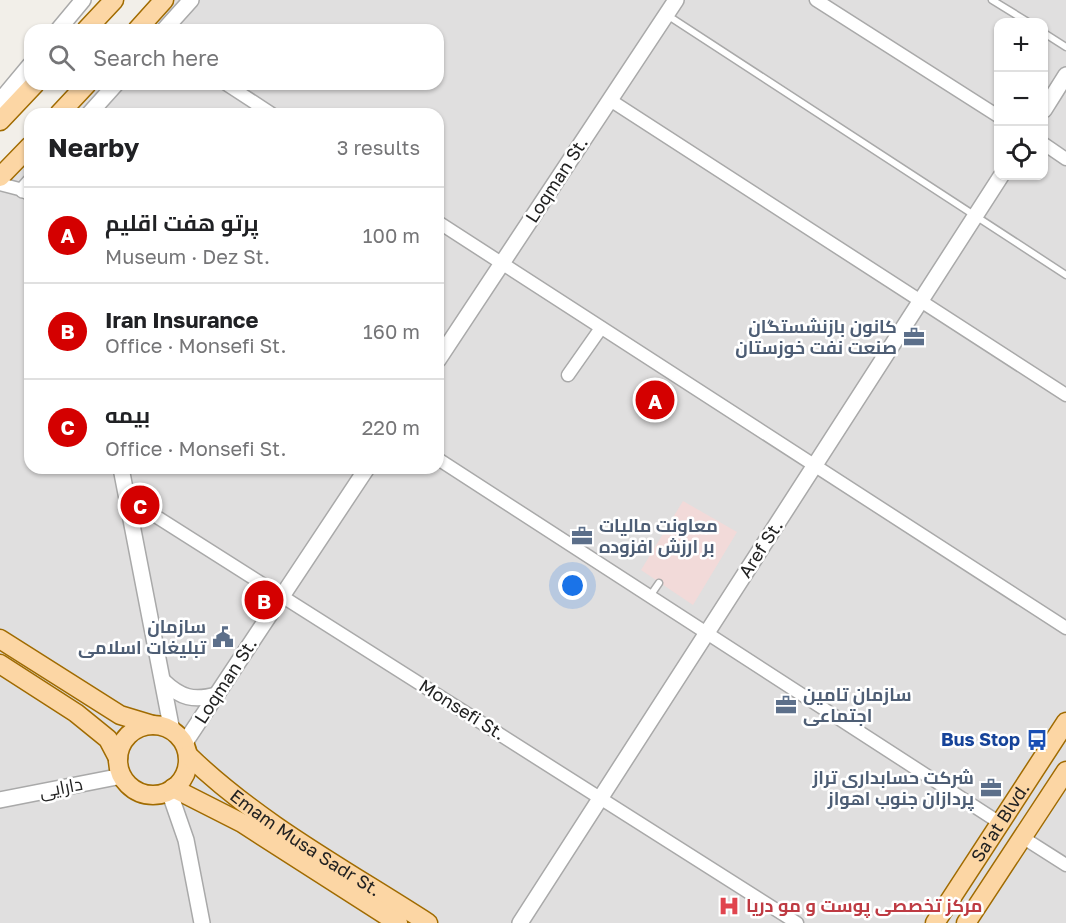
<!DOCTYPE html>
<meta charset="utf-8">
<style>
:root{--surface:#fff;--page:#f2f2f2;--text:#202124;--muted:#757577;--line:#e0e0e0;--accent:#d40000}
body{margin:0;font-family:"Golos Text",Cairo,sans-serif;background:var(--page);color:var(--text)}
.controls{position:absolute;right:18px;top:18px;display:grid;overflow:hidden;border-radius:12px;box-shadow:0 2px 4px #0004}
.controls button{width:54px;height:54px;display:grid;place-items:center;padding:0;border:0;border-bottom:2px solid var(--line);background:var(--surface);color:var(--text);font:30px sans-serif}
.you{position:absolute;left:573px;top:586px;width:21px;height:21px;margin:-15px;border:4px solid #fff;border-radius:50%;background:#1a73e8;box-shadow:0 0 0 9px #1a73e833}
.badge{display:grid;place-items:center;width:39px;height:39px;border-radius:50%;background:var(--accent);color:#fff;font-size:20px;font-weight:700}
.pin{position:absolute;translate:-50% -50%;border:3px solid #fff;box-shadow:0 2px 6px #0006}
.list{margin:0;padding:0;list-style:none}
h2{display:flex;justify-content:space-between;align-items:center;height:78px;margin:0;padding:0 24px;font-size:26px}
h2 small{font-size:20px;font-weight:400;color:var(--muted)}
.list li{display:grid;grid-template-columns:39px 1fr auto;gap:18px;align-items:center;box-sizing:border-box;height:96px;padding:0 24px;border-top:2px solid var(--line)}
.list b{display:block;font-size:22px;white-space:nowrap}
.list p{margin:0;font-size:20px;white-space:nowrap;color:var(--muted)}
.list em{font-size:20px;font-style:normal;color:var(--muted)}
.icon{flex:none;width:33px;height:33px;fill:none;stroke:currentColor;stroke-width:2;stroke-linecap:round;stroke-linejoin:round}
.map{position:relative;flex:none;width:1066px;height:923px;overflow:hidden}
.search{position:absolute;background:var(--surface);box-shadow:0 2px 4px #0004;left:24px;top:24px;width:420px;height:66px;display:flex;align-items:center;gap:15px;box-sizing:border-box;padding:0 21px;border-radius:18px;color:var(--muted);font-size:22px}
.panel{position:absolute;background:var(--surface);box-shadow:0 2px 4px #0004;left:24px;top:108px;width:420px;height:366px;border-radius:18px}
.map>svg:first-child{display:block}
</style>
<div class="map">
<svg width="1066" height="923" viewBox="0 0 1066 923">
<rect width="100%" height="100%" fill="#f2efe9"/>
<!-- residential -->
<path fill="#e0dfdf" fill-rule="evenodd" d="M164,0H1066V923H0V185L30,152V468H438V114H64L90,84H438V30H138ZM998,22H1044V176H998Z"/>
<!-- commercial -->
<path fill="#f2dad9" d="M683,501L737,532L693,605L641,570Z"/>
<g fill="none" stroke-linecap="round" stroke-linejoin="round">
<defs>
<g id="service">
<path d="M992,0L1028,22"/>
<path d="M667,15L1066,275"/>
<path d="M1044,33L1066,47"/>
<path d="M650,596L659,583"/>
</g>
<g id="minor">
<path d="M816,0L998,116"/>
<path d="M226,84L272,114"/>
<path d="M610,100L1066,395"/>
<path d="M1044,144L1066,159"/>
<path d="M0,184L23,190L30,195"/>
<path d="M438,222L1066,628"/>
<path d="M568,375L601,328"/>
<path d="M438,459L1000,823"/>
<path d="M127,498L797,923"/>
<path d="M1022,837L1066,865"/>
</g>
<g id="tertiary">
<path d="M58,30L83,0"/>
<path d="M164,30L191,0"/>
<path d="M0,101L30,65"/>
<path d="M1044,110L1066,75"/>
<path d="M89,114L116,84"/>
<path d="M23,190L30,182"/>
<path d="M438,360L676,0"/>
<path d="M121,468L172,731"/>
<path d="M163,681C181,698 193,701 217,695"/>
<path d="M184,744L367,468"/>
<path d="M169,791L186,840L202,923"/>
<path d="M0,800L122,776"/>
<path d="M520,923L1001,176"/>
</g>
<g id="primary">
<path d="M86,30L114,0"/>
<path d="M137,30L164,0"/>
<path d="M59,114L87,84"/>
<path d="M0,121L35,84"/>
<path d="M0,177L30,146"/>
<path d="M0,639L120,715L153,725"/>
<path d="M0,664L76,713L108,739L118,758"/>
<circle cx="153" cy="760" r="35"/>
<path id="s1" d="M188,755C258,823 346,870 428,923"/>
<path d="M173,788L242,823L398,923"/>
<path id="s2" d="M935,923L1066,722"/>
<path d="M966,923L1066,771"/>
</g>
</defs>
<!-- service casing -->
<use href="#service" stroke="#a9a9a9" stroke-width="9"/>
<!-- minor casing -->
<use href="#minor" stroke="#a9a9a9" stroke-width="15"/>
<!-- tertiary casing -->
<use href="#tertiary" stroke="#a9a9a9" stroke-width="18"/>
<!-- primary casing -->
<use href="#primary" stroke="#a06b00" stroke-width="21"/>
<!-- service -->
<use href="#service" stroke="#fff" stroke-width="6"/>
<!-- minor -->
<use href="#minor" stroke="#fff" stroke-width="12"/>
<!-- tertiary -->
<use href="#tertiary" stroke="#fff" stroke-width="15"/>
<!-- primary -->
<use href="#primary" stroke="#fcd6a4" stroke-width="18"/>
</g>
<!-- icons -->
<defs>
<symbol id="office-bare" viewBox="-9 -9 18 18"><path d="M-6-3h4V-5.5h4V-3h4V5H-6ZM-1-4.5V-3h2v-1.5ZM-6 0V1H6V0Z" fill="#5c6f8a" stroke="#fff" stroke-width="2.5" paint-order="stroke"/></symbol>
<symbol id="civic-bare" viewBox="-9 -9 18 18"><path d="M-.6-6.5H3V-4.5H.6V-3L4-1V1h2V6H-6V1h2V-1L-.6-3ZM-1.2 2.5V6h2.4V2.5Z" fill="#5c6f8a" stroke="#fff" stroke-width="2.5" paint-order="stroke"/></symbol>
<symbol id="bus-bare" viewBox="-9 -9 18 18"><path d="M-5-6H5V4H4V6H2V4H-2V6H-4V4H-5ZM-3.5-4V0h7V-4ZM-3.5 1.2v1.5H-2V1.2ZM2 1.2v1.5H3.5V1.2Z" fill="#1a4fb4" stroke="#fff" stroke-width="2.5" paint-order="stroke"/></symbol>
<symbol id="hospital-bare" viewBox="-9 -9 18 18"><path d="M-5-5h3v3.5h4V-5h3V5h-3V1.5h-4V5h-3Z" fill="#e0444e" stroke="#fff" stroke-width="2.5" paint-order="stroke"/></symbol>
</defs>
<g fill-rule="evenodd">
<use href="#office-bare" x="899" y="322" width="30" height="30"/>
<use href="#office-bare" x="567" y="521" width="30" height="30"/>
<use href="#civic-bare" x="208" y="622" width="30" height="30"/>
<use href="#office-bare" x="771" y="690" width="30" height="30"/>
<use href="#bus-bare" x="1022" y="725" width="30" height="30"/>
<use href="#office-bare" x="976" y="773" width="30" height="30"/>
<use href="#hospital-bare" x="714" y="891" width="30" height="30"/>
</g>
<g text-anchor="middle" stroke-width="5" stroke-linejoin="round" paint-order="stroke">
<!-- street labels -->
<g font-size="18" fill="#222" stroke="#fff">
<text transform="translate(557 180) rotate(-57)" y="6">Loqman St.</text>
<text transform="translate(761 549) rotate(-57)" y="6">Aref St.</text>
<text transform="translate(226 681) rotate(-57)" y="6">Loqman St.</text>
<text transform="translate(462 710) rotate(32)" y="6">Monsefi St.</text>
<text transform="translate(61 788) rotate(-11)" y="6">دارایی</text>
<text dy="6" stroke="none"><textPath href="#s2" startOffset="120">Sa'at Blvd.</textPath></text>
<text dy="6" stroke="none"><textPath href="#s1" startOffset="147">Emam Musa Sadr St.</textPath></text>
</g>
<!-- service labels -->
<g font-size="18" font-weight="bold" fill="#4e5e75" stroke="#fff" text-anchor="end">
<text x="897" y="333">کانون بازنشستگان<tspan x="897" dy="21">صنعت نفت خوزستان</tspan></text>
<text x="599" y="532" text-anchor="start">معاونت مالیات<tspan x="599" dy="21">بر ارزش افزوده</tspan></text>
<text x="206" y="633">سازمان<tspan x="206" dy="21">تبلیغات اسلامی</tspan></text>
<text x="803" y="701" text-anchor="start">سازمان تامین<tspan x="803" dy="21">اجتماعی</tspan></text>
<text x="974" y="784">شرکت حسابداری تراز<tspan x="974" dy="21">پردازان جنوب اهواز</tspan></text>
</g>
<!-- transit labels -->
<g font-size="18" font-weight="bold" fill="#164399" stroke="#fff" text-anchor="end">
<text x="1020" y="746">Bus Stop</text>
</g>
<!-- health labels -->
<g font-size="18" font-weight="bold" fill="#be3a42" stroke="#fff" text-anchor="start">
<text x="746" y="912">مرکز تخصصی پوست و مو دریا</text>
</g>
</g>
</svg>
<div class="controls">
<button>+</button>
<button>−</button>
<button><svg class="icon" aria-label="locate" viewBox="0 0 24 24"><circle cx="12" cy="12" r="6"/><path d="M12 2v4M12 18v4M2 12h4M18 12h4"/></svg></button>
</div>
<div class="you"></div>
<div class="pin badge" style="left:655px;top:400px">A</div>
<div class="pin badge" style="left:264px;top:600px">B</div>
<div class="pin badge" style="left:140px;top:505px">C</div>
<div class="search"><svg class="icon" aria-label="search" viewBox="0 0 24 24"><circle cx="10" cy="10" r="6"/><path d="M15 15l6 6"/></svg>Search here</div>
<section class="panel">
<h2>Nearby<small>3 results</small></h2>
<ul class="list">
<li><span class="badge">A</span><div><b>پرتو هفت اقلیم</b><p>Museum · Dez St.</p></div><em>100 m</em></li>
<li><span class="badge">B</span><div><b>Iran Insurance</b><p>Office · Monsefi St.</p></div><em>160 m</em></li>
<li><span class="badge">C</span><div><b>بیمه</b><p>Office · Monsefi St.</p></div><em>220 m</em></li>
</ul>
</section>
</div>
